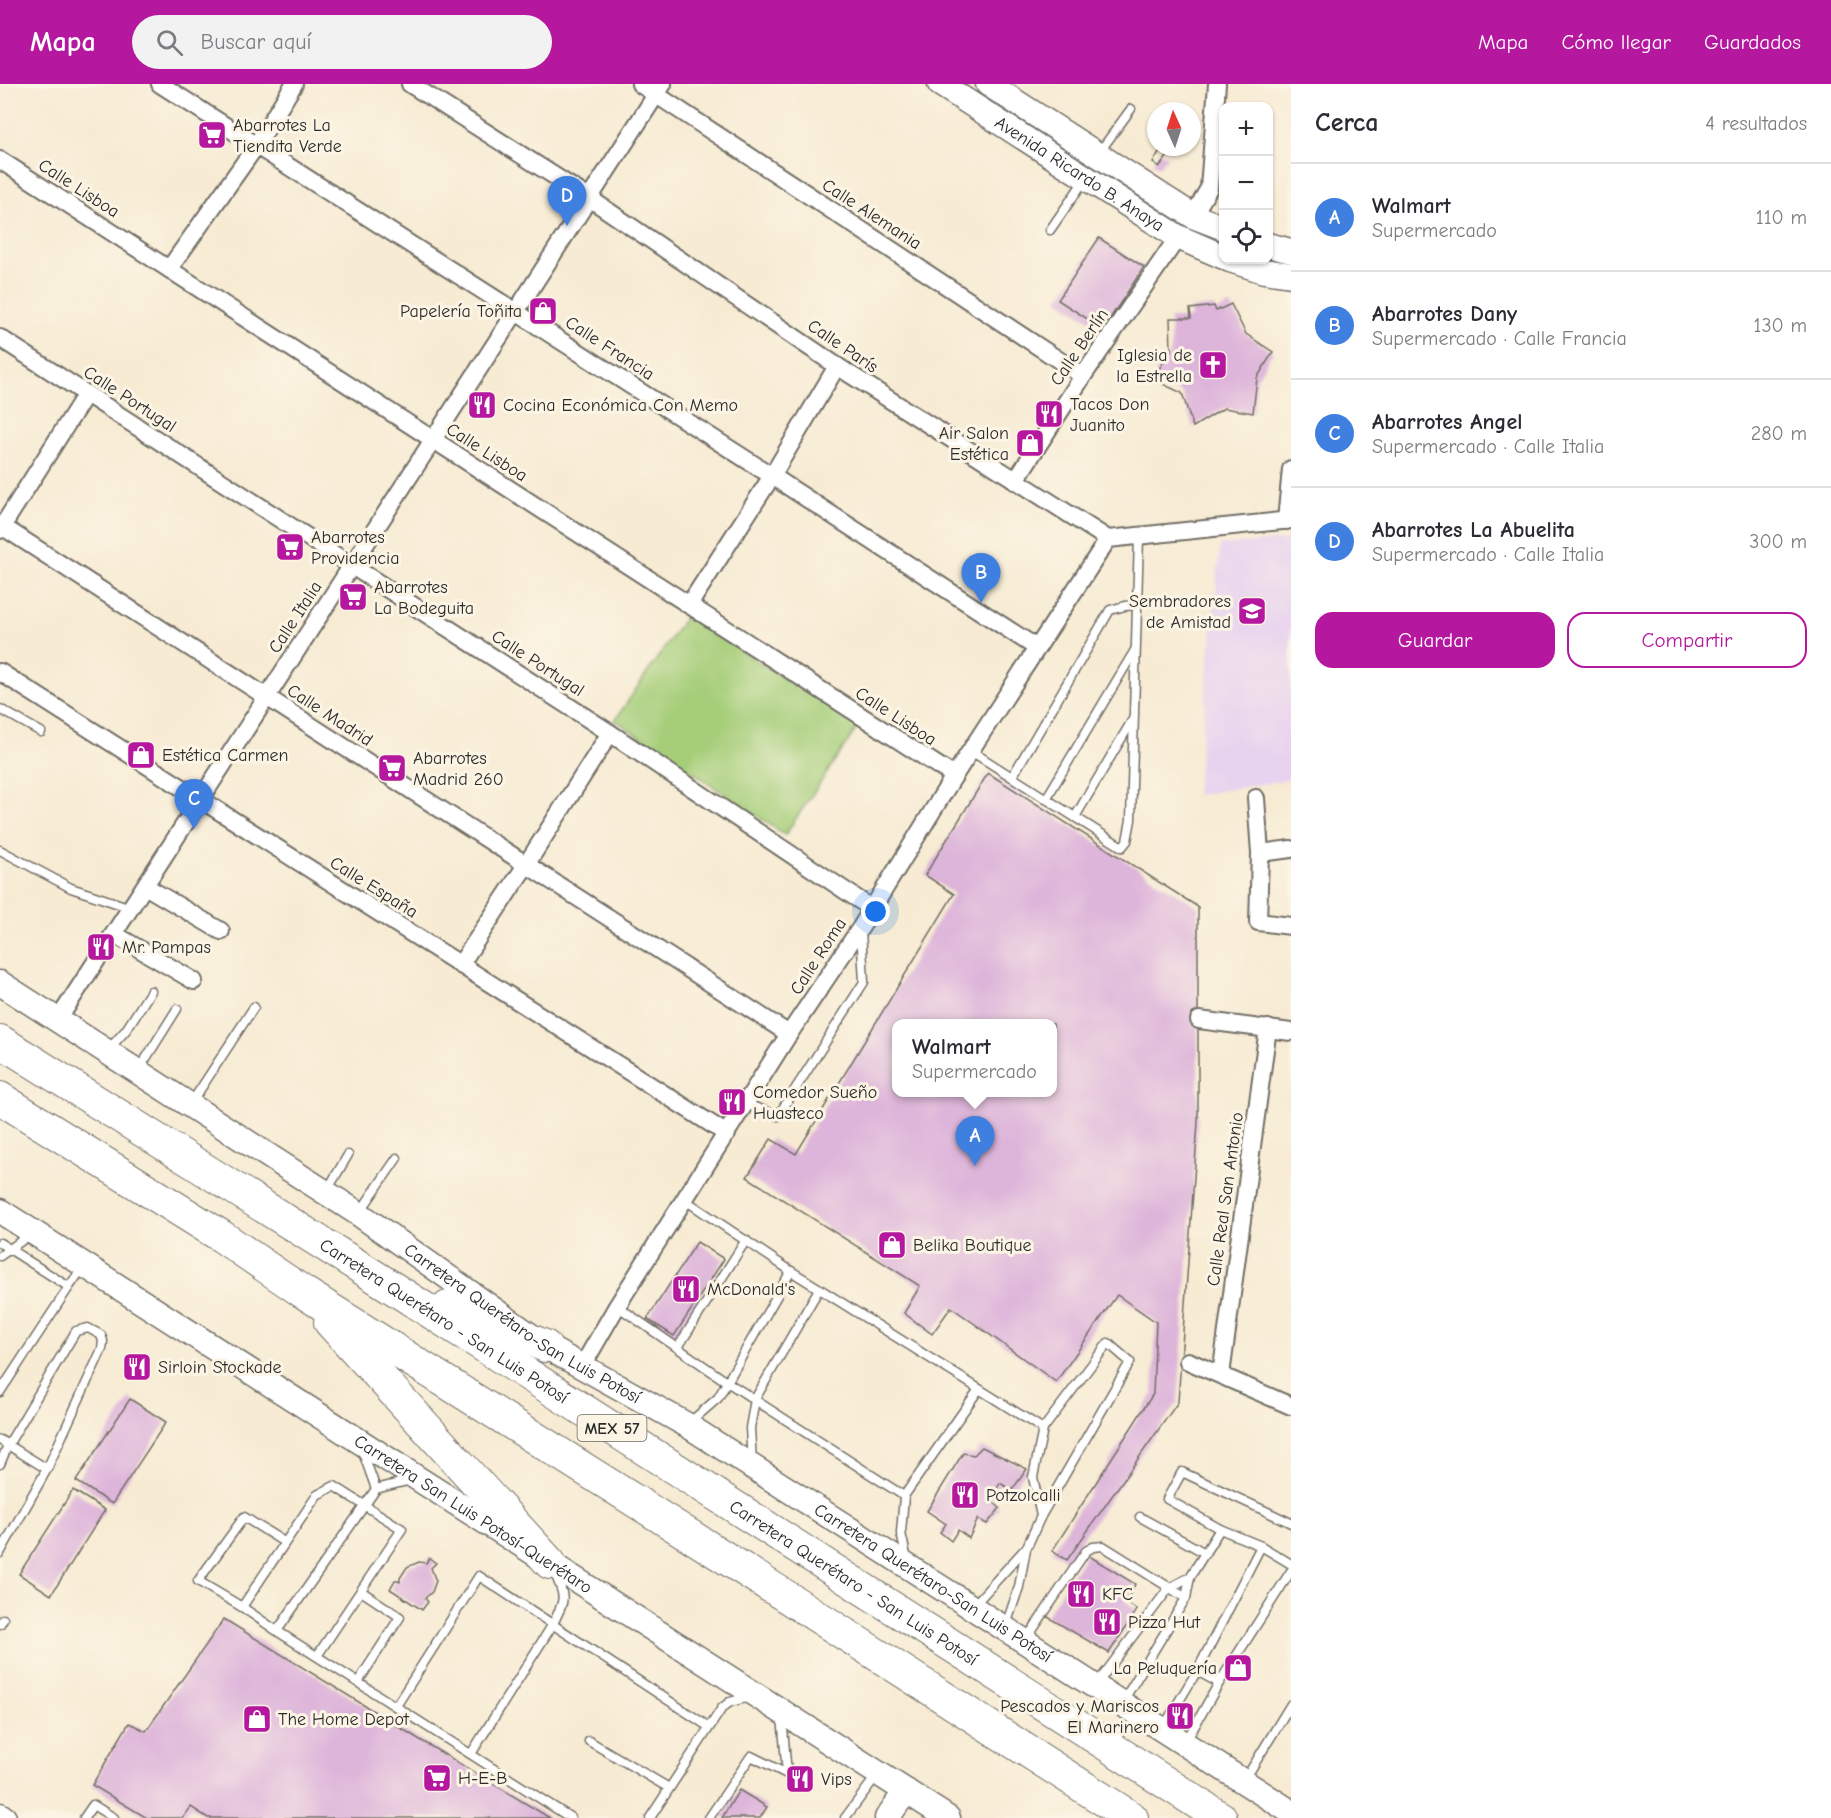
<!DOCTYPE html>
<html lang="es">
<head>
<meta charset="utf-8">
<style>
  body { margin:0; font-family:"Comic Neue",sans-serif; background:#f2f2f3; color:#2b2b33 }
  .controls { position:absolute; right:18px; top:18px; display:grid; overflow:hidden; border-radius:12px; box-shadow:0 2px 4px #0004 }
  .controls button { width:54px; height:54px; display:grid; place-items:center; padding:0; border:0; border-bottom:2px solid #e1e1e2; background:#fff; color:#2b2b33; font:30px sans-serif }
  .compass { position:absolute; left:1147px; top:18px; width:54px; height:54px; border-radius:50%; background:#fff; box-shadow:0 2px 4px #0004; rotate:357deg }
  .you { position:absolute; left:876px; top:828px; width:21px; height:21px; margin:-15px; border:4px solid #fff; border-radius:50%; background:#1a73e8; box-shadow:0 0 0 9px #1a73e833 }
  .badge { display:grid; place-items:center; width:39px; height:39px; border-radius:50%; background:#b5179e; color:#fff; font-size:20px; font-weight:700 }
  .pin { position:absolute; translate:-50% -50px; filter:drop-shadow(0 2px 3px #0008) }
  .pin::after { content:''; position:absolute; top:32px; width:21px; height:18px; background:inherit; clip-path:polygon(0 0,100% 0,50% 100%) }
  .popup { position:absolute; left:892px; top:935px; width:165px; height:78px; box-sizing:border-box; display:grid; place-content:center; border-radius:12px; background:#fff; filter:drop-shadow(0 2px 4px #0005); font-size:20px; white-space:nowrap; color:#7c7c81 }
  .popup b { font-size:22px; color:#2b2b33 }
  .popup::after { content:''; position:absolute; left:50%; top:100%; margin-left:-12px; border:12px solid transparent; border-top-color:#fff }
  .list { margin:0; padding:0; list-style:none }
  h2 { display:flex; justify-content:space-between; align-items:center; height:78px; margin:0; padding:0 24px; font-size:26px }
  h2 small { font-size:20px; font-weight:400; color:#7c7c81 }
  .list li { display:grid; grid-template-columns:39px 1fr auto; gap:18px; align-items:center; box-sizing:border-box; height:108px; padding:0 24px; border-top:2px solid #e1e1e2 }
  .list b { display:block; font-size:22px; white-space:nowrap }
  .list p { margin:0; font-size:20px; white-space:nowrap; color:#7c7c81 }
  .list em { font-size:20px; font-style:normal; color:#7c7c81 }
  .actions { display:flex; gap:12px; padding:18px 24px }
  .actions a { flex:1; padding:14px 0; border:2px solid #b5179e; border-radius:18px; text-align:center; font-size:21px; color:#b5179e }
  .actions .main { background:#b5179e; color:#fff }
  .icon { flex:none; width:33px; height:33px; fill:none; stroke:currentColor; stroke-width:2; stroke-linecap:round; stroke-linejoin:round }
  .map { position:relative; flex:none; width:1291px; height:1734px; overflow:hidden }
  header { display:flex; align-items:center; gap:36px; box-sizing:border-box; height:84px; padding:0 30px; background:#b5179e; color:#fff }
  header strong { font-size:28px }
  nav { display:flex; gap:33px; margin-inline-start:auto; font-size:21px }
  .search { width:420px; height:54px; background:#f2f2f3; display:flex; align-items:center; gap:15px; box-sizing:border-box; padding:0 21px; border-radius:33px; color:#7c7c81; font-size:22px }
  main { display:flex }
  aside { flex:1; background:#fff }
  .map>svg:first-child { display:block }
  .built { fill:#e7d2ef }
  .green { fill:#a6ce79; stroke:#687c52; stroke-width:1.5 }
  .building { fill:#ddb4da; fill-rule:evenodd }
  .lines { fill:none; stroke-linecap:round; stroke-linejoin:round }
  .lane-casing { stroke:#726e66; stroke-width:11 }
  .street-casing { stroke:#726e66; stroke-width:20 }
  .secondary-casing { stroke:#726e66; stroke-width:27 }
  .highway-casing { stroke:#726e66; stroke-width:34 }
  .lane { stroke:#fff; stroke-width:8 }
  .street { stroke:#fff; stroke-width:16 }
  .secondary { stroke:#fff; stroke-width:24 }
  .highway { stroke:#fff; stroke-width:32 }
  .labels { text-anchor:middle; stroke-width:6; stroke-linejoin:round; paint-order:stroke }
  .shield { fill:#fcf5e5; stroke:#6a6863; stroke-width:1.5 }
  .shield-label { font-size:16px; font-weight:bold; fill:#2b2b2b }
  .poi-label { font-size:18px; fill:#2b2b2b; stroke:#fcf5e5; text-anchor:start }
  .street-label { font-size:18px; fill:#2b2b2b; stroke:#fcf5e5 }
</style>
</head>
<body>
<header>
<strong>Mapa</strong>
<div class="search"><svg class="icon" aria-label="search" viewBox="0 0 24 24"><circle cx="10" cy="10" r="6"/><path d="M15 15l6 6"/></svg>Buscar aquí</div>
<nav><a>Mapa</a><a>Cómo llegar</a><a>Guardados</a></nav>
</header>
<main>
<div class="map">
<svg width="1291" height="1734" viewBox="0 0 1291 1734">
  <rect width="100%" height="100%" fill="#fcf5e5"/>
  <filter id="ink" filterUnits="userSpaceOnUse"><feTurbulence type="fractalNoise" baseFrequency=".0167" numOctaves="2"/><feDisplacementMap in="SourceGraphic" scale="12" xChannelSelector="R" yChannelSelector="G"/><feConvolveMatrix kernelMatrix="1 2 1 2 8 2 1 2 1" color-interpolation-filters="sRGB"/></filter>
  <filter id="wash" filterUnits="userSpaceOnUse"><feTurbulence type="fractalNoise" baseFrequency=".008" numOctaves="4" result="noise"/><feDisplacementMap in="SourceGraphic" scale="24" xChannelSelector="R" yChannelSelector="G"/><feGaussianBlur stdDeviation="1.35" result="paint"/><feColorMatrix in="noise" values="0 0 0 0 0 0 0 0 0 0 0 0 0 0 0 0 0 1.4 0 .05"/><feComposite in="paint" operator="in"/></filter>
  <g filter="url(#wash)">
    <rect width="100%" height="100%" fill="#f7ebd3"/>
    <polygon class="built" points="1291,456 1291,695 1196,711 1220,461"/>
    <polygon class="green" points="686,532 859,641 785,751 615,636"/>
    <g id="blocks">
      <g class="building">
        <polygon points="1159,68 1168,72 1159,83 1153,79"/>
        <polygon points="1099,154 1144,183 1103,245 1058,216"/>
        <polygon points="1231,220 1246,250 1273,268 1257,294 1253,329 1224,324 1193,343 1182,309 1152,295 1171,267 1170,234 1191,234 1190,225 1214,222 1216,227"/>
        <path d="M988,689l210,134v215l-20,280 -111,158 -15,-9 101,-157 3,-72 -39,-27 -61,87 -105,-75 -19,27 -28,-21 16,-27 -173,-109 24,-38 25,15 158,-260 -29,-19zM897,940h156v68h-156z"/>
        <polygon points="697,1158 724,1175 674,1252 647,1235"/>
        <polygon points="130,1315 166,1338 112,1420 76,1397"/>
        <polygon points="982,1363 1027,1385 1012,1406 1000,1399 991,1416 1000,1424 987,1440 978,1435 969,1454 958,1446 951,1457 940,1448 946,1440 927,1427 963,1369 974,1371"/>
        <polygon points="73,1406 105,1426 51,1511 19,1490"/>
        <polygon points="1086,1470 1135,1500 1126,1518 1137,1526 1109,1569 1046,1532"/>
        <polygon points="429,1474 436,1479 431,1484 436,1497 432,1508 425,1514 428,1518 422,1526 390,1505 395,1496 400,1498 400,1494 407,1483 419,1478 426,1479"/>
        <polygon points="224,1535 417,1654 550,1734 208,1734 191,1723 183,1734 147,1734 92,1701 129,1639 146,1647"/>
        <polygon points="739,1706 767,1723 760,1734 722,1734"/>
      </g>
    </g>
  </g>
  <g filter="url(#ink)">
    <use href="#blocks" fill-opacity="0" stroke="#726e66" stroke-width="1.5"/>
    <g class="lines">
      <g class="lane-casing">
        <g id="lane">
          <polyline points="1098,70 1131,25"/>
          <polyline points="1050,146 1086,94"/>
          <polyline points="0,625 41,648"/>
          <polyline points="971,667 1122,763 1127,757 1131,736 1139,452"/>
          <polyline points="1012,693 1110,526 1125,522 1137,521"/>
          <polyline points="1046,715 1135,566"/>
          <polyline points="1075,733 1133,635"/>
          <polyline points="0,766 71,804 131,824"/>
          <polyline points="109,965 126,946 151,907"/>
          <polyline points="138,987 177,925"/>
          <polyline points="746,1020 778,1032 864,898 861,846"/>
          <polyline points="190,1021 254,923"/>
          <polyline points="326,1108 348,1071"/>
          <polyline points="685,1116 791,1187"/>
          <polyline points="360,1128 397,1074"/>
          <polyline points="0,1159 69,1203 84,1182"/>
          <polyline points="0,1172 31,1150"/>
          <polyline points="617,1222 727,1298 904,1412 979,1305"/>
          <polyline points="678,1263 746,1156"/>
          <polyline points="0,1308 69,1203"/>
          <polyline points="688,1340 718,1314 791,1187 1043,1345 1108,1259 1130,1278 1041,1432 1026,1465 1019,1503 1005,1544"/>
          <polyline points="0,1356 47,1385 102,1265 103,1257 101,1251 88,1244 76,1247 8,1361 0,1380"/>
          <polyline points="362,1366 376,1405"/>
          <polyline points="752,1379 750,1344 755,1315 819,1205"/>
          <polyline points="411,1396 376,1405 277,1547 571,1734"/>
          <polyline points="904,1412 901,1449 907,1476"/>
          <polyline points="1041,1432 1033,1393 1043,1345"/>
          <polyline points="1140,1433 1205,1469"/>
          <polyline points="1220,1445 1167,1415 1182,1388 1291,1439"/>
          <polyline points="284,1458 244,1433 198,1497 242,1523 317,1411 334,1402 402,1445 317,1572"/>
          <polyline points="0,1469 47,1385"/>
          <polyline points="973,1522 1025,1465"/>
          <polyline points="242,1523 277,1547"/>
          <polyline points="0,1540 3,1535"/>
          <polyline points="1025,1557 1086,1467 1093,1463 1103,1462 1186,1514"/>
          <polyline points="1197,1587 1219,1599"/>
          <polyline points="358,1598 400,1533 361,1507"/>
          <polyline points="1097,1600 1169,1504 1190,1493"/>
          <polyline points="1123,1617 1186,1514 1190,1493 1220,1445 1261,1462 1291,1480"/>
          <polyline points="396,1622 479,1492 709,1643"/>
          <polyline points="1163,1644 1197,1587 1261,1462"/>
          <polyline points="589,1657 669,1704"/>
          <polyline points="1185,1659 1219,1599 1291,1487"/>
          <path d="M471,1670l82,-130c11,-24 14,-24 2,-50"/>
          <polyline points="1244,1697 1291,1620"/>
          <polyline points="84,1734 93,1721 114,1734"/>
          <polyline points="650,1734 722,1624 730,1618 750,1613"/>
          <polyline points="709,1734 751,1672 787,1690 782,1632"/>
          <polyline points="845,1734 877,1691"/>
        </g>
      </g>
      <g class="street-casing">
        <g id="street">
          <polyline points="160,0 772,392 1037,564"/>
          <polyline points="410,0 589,114 837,282 1108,455 1291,436"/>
          <polyline points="640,0 1083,292"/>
          <polyline points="0,76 954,692"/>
          <polyline points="1193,132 1209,104 1217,0"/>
          <polyline points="169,185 256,62 294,0"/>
          <polyline points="0,254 610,649 871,824"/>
          <polyline points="1015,397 1083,292 1178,153"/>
          <polyline points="1286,437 1291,385"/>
          <polyline points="0,441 789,950"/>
          <polyline points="0,446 86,310"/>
          <polyline points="689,521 772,392 837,282"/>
          <polyline points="0,588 727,1050"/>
          <polyline points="1256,714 1260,769 1258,838 1291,842"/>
          <polyline points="1260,769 1291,765"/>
          <polyline points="145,802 221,847"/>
          <polyline points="114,850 194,897"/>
          <polyline points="460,881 526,781 610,649"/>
          <polyline points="58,936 663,0"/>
          <polyline points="1199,936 1291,948"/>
          <polyline points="1188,1277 1291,1322"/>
          <polyline points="583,1281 617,1222 789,950 861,843 954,692 1108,455"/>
          <polyline points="1221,1291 1268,944"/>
        </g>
      </g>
      <g class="secondary-casing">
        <g id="secondary">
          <path id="s1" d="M940,0l238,153 46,20"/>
          <polyline points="988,0 1193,132 1224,144"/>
          <polyline points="1268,161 1291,167"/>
          <polyline points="1230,176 1264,187 1291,191"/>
          <path id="s2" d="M0,899l359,231 186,132 142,79 604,387"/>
          <path id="s3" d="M0,1127l948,607"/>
          <polyline points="0,1731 4,1734"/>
          <polyline points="887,1734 906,1707"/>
        </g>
      </g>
      <g class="highway-casing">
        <g id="highway">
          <path id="s4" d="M0,957l382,240 839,537"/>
          <polyline points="0,1014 221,1152 303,1208 740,1483 1132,1734"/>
          <polyline points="448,1223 545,1262"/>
          <polyline points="330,1238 550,1479"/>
        </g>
      </g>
      <use href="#lane" class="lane"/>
      <use href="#street" class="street"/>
      <use href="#secondary" class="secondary"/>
      <use href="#highway" class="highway"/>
    </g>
  </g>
  <defs>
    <g id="supermarket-square" transform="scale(1.5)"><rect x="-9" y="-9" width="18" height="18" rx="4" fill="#b5179e" stroke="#fcf5e5"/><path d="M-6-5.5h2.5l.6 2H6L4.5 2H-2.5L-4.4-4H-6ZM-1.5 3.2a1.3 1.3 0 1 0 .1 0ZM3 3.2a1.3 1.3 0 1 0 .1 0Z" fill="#fff"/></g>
    <g id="shop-square" transform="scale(1.5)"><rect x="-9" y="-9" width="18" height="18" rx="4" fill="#b5179e" stroke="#fcf5e5"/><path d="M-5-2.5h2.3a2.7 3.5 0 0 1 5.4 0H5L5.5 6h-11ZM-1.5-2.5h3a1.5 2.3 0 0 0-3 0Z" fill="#fff"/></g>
    <g id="church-square" transform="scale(1.5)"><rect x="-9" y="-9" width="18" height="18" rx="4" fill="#b5179e" stroke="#fcf5e5"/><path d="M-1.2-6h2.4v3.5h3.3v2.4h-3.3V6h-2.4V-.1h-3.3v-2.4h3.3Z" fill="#fff"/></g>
    <g id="restaurant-square" transform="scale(1.5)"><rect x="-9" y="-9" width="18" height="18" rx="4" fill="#b5179e" stroke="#fcf5e5"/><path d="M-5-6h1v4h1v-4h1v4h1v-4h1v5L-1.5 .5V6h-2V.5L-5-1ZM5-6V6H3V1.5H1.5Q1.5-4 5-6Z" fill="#fff"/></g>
    <g id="school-square" transform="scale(1.5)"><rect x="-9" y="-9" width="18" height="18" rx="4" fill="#b5179e" stroke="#fcf5e5"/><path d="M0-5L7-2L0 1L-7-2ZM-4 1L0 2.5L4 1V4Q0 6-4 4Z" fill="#fff"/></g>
  </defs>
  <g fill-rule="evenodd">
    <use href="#supermarket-square" x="212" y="51"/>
    <use href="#shop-square" x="543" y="227"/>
    <use href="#church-square" x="1213" y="281"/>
    <use href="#restaurant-square" x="482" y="321"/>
    <use href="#restaurant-square" x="1049" y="330"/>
    <use href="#shop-square" x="1030" y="359"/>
    <use href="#supermarket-square" x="290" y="463"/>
    <use href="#supermarket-square" x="353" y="513"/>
    <use href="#school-square" x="1252" y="527"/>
    <use href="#shop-square" x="141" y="671"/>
    <use href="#supermarket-square" x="392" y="684"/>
    <use href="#restaurant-square" x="101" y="863"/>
    <use href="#restaurant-square" x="732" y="1018"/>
    <use href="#shop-square" x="892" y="1161"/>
    <use href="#restaurant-square" x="686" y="1205"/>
    <use href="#restaurant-square" x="137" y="1283"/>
    <use href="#restaurant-square" x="965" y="1411"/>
    <use href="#restaurant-square" x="1081" y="1510"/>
    <use href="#restaurant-square" x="1107" y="1538"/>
    <use href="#shop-square" x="1238" y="1584"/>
    <use href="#restaurant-square" x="1180" y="1632"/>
    <use href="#shop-square" x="257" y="1635"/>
    <use href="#supermarket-square" x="437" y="1694"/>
    <use href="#restaurant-square" x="800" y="1695"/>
  </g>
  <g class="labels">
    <rect class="shield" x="577.5" y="1331" width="69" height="26" rx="4.5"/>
    <g class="shield-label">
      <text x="612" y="1350">MEX 57</text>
    </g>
    <g class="poi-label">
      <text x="233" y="47">Abarrotes La<tspan x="233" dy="21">Tiendita Verde</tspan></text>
      <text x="522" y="233" text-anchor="end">Papelería Toñita</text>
      <text x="1192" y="277" text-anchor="end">Iglesia de<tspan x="1192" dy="21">la Estrella</tspan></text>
      <text x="1070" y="326">Tacos Don<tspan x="1070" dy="21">Juanito</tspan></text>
      <text x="503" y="327">Cocina Económica Con Memo</text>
      <text x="1009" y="355" text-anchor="end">Air Salon<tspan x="1009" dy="21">Estética</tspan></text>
      <text x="311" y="459">Abarrotes<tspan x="311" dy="21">Providencia</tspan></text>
      <text x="374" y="509">Abarrotes<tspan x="374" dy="21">La Bodeguita</tspan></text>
      <text x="1231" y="523" text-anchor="end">Sembradores<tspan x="1231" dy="21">de Amistad</tspan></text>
      <text x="162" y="677">Estética Carmen</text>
      <text x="413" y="680">Abarrotes<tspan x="413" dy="21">Madrid 260</tspan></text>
      <text x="122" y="869">Mr. Pampas</text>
      <text x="753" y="1014">Comedor Sueño<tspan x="753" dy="21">Huasteco</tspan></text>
      <text x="913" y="1167">Belika Boutique</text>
      <text x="707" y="1211">McDonald's</text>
      <text x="158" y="1289">Sirloin Stockade</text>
      <text x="986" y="1417">Potzolcalli</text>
      <text x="1102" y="1516">KFC</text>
      <text x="1128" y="1544">Pizza Hut</text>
      <text x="1217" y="1590" text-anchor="end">La Peluquería</text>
      <text x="1159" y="1628" text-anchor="end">Pescados y Mariscos<tspan x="1159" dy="21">El Marinero</tspan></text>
      <text x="278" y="1641">The Home Depot</text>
      <text x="458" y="1700">H-E-B</text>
      <text x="821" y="1701">Vips</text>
    </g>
    <g class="street-label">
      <text dy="6" stroke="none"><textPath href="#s1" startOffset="166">Avenida Ricardo B. Anaya</textPath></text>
      <text transform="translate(79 104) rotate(33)" y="6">Calle Lisboa</text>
      <text transform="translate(872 130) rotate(33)" y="6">Calle Alemania</text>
      <text transform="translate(843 262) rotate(34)" y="6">Calle París</text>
      <text transform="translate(1079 263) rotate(-56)" y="6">Calle Berlín</text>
      <text transform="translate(610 264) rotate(33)" y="6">Calle Francia</text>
      <text transform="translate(130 315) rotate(33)" y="6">Calle Portugal</text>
      <text transform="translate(487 368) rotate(33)" y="6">Calle Lisboa</text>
      <text transform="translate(295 533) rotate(-57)" y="6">Calle Italia</text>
      <text transform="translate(538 579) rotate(33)" y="6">Calle Portugal</text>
      <text transform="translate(330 631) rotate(33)" y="6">Calle Madrid</text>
      <text transform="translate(896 632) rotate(33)" y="6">Calle Lisboa</text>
      <text transform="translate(374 803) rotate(32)" y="6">Calle España</text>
      <text transform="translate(818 872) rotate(-57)" y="6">Calle Roma</text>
      <text transform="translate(1225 1115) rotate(-82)" y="6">Calle Real San Antonio</text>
      <text dy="6" stroke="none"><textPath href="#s4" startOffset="525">Carretera Querétaro - San Luis Potosí</textPath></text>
      <text dy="6" stroke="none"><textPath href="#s2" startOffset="624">Carretera Querétaro-San Luis Potosí</textPath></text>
      <text dy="6" stroke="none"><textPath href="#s3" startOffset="562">Carretera San Luis Potosí-Querétaro</textPath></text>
      <text dy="6" stroke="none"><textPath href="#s2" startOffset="1110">Carretera Querétaro-San Luis Potosí</textPath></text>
      <text dy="6" stroke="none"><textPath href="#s4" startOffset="1011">Carretera Querétaro - San Luis Potosí</textPath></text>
    </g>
  </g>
</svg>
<div class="controls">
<button>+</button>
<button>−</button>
<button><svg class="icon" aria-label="locate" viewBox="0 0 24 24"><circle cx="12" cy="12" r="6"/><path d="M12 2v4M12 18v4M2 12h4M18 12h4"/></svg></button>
</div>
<svg class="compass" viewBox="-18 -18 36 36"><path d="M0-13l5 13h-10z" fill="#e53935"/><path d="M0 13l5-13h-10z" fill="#7c7c81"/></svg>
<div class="you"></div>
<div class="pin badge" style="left:975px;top:1082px;background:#3f7fe0">A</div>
<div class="popup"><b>Walmart</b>Supermercado</div>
<div class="pin badge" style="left:981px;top:519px;background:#3f7fe0">B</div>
<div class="pin badge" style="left:194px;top:745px;background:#3f7fe0">C</div>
<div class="pin badge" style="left:567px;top:142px;background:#3f7fe0">D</div>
</div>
<aside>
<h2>Cerca<small>4 resultados</small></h2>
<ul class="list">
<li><span class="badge" style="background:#3f7fe0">A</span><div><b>Walmart</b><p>Supermercado</p></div><em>110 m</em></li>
<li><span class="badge" style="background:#3f7fe0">B</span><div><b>Abarrotes Dany</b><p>Supermercado · Calle Francia</p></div><em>130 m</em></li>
<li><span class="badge" style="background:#3f7fe0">C</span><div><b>Abarrotes Angel</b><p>Supermercado · Calle Italia</p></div><em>280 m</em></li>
<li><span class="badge" style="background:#3f7fe0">D</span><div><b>Abarrotes La Abuelita</b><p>Supermercado · Calle Italia</p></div><em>300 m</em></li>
</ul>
<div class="actions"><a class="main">Guardar</a><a>Compartir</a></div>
</aside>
</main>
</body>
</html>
